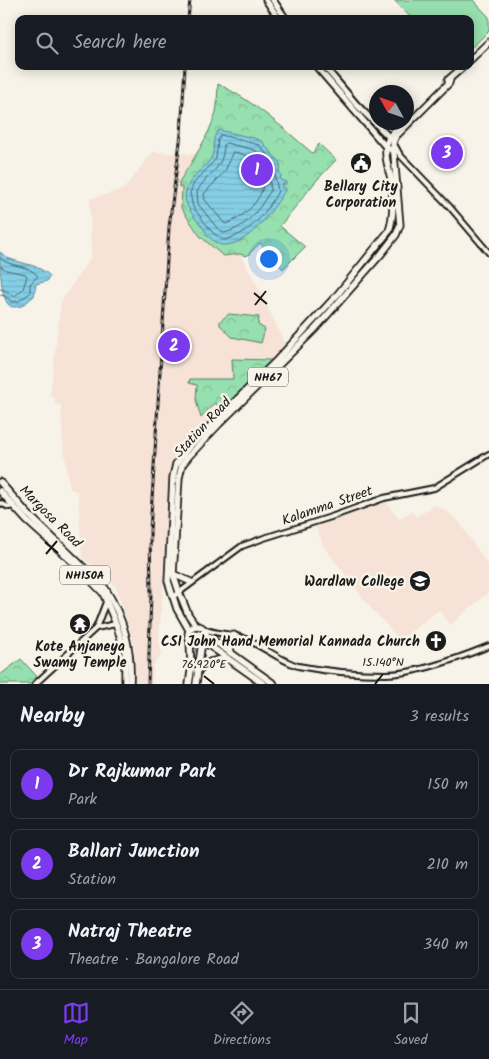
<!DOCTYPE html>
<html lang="en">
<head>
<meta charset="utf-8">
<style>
  body { margin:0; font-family:Kalam,sans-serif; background:#242831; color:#f1f3f6 }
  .compass { position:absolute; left:369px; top:85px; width:45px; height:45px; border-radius:50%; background:#171b24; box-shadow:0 2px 12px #0003; rotate:310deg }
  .you { position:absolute; left:268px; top:258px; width:18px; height:18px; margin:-12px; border:4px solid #fff; border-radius:50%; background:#1a73e8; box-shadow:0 0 0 8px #1a73e833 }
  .badge { display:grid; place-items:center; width:32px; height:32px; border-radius:50%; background:#7c3aed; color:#fff; font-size:16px; font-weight:700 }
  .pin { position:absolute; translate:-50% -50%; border:2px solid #fff; box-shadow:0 1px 5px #0006 }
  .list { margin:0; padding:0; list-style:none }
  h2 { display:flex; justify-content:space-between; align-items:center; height:65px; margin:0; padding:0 20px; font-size:21px }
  h2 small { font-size:16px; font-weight:400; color:#9ea1a6 }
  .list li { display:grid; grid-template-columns:32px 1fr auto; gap:15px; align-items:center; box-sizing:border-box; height:70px; margin:0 10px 10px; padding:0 10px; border:1px solid #363941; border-radius:10px }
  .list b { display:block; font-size:19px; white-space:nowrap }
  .list p { margin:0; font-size:16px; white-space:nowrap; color:#9ea1a6 }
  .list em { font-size:16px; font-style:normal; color:#9ea1a6 }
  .icon { flex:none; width:28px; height:28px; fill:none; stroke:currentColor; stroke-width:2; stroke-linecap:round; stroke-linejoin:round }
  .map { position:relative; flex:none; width:489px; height:684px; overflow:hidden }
  .search { position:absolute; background:#171b24; box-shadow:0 2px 12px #0003; left:15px; right:15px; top:15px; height:55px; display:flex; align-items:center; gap:12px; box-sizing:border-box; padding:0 18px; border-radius:10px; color:#9ea1a6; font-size:19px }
  .sheet { height:305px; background:#171b24 }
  nav { display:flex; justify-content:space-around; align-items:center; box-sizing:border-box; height:70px; border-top:1px solid #363941; background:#171b24; font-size:14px; color:#9ea1a6 }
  nav a { display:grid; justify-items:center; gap:2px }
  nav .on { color:#7c3aed }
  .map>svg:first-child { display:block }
  .built { fill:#f6e2d6 }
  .forest { fill:url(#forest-crowns); stroke:#597e65 }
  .pitch { fill:#96dfae; stroke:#597e65 }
  .water { fill:url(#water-rules); stroke:#5b8795 }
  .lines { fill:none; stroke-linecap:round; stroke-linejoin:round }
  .shore { stroke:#46646d; stroke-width:1 }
  .tertiary-casing { stroke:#1c1c1c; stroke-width:8 }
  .primary-casing { stroke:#1c1c1c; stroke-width:9 }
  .trunk-casing { stroke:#1c1c1c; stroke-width:9 }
  .tertiary { stroke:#f7f3e8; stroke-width:4 }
  .primary { stroke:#f7f3e8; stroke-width:5 }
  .trunk { stroke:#f7f3e8; stroke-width:5.5 }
  .rail-casing { stroke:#1c1c1c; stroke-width:3 }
  .rail { stroke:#f7f3e8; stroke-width:1; stroke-dasharray:4; stroke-linecap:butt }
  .ticks { fill:none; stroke:#1c1c1c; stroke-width:2 }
  .labels { text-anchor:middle; stroke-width:5; stroke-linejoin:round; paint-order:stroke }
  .shield { fill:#f7f3e8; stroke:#5e5c59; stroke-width:1 }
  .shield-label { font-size:12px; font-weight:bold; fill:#1c1c1c }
  .poi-label { font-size:14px; font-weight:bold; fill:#1c1c1c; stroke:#f7f3e8 }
  .street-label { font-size:14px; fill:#1c1c1c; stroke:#f7f3e8 }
  .ticks-label { font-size:12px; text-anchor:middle; fill:#1c1c1c; stroke:#f7f3e8; stroke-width:5; stroke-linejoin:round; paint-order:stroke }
</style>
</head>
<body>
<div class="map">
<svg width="489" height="684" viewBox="0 0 489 684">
  <defs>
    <pattern id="forest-crowns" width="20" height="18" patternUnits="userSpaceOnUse" patternTransform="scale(1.25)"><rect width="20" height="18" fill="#96dfae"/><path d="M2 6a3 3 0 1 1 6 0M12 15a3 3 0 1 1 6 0" fill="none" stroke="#81bf95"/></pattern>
    <pattern id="water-rules" width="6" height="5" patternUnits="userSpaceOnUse" patternTransform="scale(1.25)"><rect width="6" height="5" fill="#85cfe6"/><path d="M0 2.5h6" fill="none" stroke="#72b1c5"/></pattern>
  </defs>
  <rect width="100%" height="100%" fill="#f7f3e8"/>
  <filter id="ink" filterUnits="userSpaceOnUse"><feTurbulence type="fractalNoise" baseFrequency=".02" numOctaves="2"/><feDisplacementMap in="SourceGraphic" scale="10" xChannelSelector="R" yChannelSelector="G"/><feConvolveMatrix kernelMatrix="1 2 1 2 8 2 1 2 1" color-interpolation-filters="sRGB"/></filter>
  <g filter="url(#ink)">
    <g class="built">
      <polygon points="153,152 196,154 179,181 179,185 182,185 181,207 200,235 239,253 258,287 286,345 272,360 205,426 172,467 159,640 162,654 153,666 152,684 134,684 136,667 134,643 116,587 82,557 78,492 70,489 63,443 61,405 55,404 55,398 50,397 61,301 91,257 90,199 124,189"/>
      <polygon points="385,501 399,519 412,511 416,517 435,505 448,512 459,522 489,567 489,592 450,625 439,610 400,640 371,608 324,547 316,527"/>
    </g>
    <g class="forest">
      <path d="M218,84c36,17 64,43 93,68l2,1 6,-9 17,16 -20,21 -36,45 25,21 -22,22 -23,-26 -13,13 -8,-2 -16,2 -23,-20 -19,-28 1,-21h-3v-5c14,-22 29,-44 37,-70 2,-9 1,-19 2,-28z"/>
      <polygon points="229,314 259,317 258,325 265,329 261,343 232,337 220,325 220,321"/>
      <polygon points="232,359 272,360 226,409 214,403 201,418 196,400 197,385 189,383 190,379 233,379"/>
      <polygon points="21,659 40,680 35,684 0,684 0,675"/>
    </g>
    <polygon class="pitch" points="394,0 473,0 489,17 489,31 470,49 470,19 412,19"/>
    <g class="water">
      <path d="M219,130l30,7v1l2,-1 12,5 7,10 9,9 2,6 -2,4 2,4 -1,5 6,2v2h-4v4l4,1c-12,19 -37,58 -64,56 -6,-1 -11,-7 -16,-10v-4c-19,-23 -32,-34 -7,-60 4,-4 11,-9 13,-15 4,-10 -2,-17 7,-26z"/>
      <path d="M0,252c3,2 6,6 10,7 14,5 29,6 40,17l-3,5 -11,3 -2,12c-4,3 -8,7 -12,10 -1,0 -6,1 -8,1 -14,1 -14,-42 -14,-55z"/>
    </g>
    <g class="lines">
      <g class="shore">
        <path d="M221,135l38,10 16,19 -1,8 4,19c-11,22 -30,45 -55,49l-11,-8 -19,-25 -3,-14 4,-10 22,-24 2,-19z"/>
        <path d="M226,143l29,7 13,16v7l3,17c-12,19 -24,38 -47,43l-7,-5 -19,-24 -1,-12c10,-20 26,-20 27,-47z"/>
        <path d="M233,152c18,3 25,9 28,27 1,4 2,8 1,11 -5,15 -22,30 -37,34l-20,-24 -1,-6 21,-23z"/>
        <path d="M0,258c11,10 28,6 38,18l-8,8v9l-11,8 -7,1 -7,-6 -5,-1"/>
        <path d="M0,266l6,4 19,4 2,2 -4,13 -8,7c-5,0 -8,-7 -15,-7"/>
      </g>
      <g class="tertiary-casing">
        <g id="tertiary">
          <polyline points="394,144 400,155 449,206 489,253"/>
          <polyline points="0,503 9,507 14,506"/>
          <polyline points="173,597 242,546 264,538 331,517 384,498 434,488 489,454"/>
          <polyline points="96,628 116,624"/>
          <path d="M204,629c14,6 28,4 42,10 18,8 33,21 52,27 26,5 61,8 88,8 29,0 76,-17 103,-28"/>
          <polyline points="35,684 96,628 106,602"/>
        </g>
      </g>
      <g class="primary-casing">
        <g id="primary">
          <polyline points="266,0 279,19"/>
          <polyline points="273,0 286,19"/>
          <polyline points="316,66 386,147 393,151"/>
          <polyline points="324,66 356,104 391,139"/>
        </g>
      </g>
      <g class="trunk-casing">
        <g id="trunk">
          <polyline points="470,60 489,42"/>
          <polyline points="448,80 464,66"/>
          <path d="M0,482l27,31 78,75c19,31 27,60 25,96"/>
          <polyline points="0,491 27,521 76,565 103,593 116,624 125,651 125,684"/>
          <polyline points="173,574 191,582"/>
          <polyline points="196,626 188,614 179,592 173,574 179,478 182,465 189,456 219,424 315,329 382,253 396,235 400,225 393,142 396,136 449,83 450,79"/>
          <circle cx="197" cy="635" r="9"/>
          <path d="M189,630l-12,-21 -9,-28 5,-104 3,-13 12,-16 87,-86 62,-67 52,-64c5,-15 4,-32 3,-47 -2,-13 -10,-31 -4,-44 3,-7 10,-12 15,-18"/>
          <polyline points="206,635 274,684"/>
          <polyline points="203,641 264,684"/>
          <polyline points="231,653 230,647 234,635"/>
          <polyline points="197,671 210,662 227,658"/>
          <polyline points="189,684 191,671 190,640"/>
          <polyline points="196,684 202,642"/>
        </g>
      </g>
      <use href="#tertiary" class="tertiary"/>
      <use href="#primary" class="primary"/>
      <use href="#trunk" class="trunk"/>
      <g class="rail-casing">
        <g id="rail">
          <polyline points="188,19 190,0"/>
          <polyline points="148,684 151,594 150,531 169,227 181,134 185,66"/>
        </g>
      </g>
      <use href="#rail" class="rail"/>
    </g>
  </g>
  <path class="ticks" d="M254,293l13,11M255,305l11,-14M45,542l13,11M46,554l11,-13M204,676l10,8M375,684l8,-10"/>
  <defs>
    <g id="civic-disc" transform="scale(1.125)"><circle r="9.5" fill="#1c1c1c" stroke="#f7f3e8"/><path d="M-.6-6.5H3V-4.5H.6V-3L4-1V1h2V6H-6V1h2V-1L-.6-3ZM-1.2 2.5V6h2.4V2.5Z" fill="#fff"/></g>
    <g id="university-disc" transform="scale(1.125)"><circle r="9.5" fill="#1c1c1c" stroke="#f7f3e8"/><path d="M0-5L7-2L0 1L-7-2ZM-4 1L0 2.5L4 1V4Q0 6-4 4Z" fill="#fff"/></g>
    <g id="temple-disc" transform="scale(1.125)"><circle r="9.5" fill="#1c1c1c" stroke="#f7f3e8"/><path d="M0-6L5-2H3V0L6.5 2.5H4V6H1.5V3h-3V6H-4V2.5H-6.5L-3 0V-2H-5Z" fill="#fff"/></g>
    <g id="church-disc" transform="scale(1.125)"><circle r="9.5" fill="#1c1c1c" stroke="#f7f3e8"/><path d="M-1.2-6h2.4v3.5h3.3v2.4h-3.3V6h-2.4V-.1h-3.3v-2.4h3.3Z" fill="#fff"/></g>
  </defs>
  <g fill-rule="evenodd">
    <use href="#civic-disc" x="361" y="163"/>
    <use href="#university-disc" x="420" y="581"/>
    <use href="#temple-disc" x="80" y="624"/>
    <use href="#church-disc" x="436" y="641"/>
  </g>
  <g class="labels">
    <g class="shield">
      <rect x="248" y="367.5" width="40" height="19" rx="4"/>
      <rect x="60" y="565.5" width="50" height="19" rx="4"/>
    </g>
    <g class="shield-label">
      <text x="268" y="381">NH67</text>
      <text x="85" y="579">NH150A</text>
    </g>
    <g class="poi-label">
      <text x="361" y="191">Bellary City<tspan x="361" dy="16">Corporation</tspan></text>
      <text x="404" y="586" text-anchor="end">Wardlaw College</text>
      <text x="420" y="646" text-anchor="end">CSI John Hand Memorial Kannada Church</text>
      <text x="80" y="651">Kote Anjaneya<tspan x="80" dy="16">Swamy Temple</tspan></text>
    </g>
    <g class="street-label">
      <text transform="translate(202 427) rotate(-47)" y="5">Station Road</text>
      <text transform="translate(327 505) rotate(-19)" y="5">Kalamma Street</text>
      <text transform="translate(51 516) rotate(45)" y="5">Margosa Road</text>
    </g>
  </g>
  <g class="ticks-label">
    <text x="383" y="666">15.140°N</text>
    <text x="204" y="668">76.920°E</text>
  </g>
</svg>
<svg class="compass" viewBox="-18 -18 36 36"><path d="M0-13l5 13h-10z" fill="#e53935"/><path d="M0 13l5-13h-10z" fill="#9ea1a6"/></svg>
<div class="you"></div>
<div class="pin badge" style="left:257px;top:170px">1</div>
<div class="pin badge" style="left:174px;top:346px">2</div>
<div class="pin badge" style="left:447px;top:153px">3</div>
<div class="search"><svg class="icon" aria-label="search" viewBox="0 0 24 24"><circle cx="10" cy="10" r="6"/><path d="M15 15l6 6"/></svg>Search here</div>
</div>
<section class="sheet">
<h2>Nearby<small>3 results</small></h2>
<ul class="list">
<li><span class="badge">1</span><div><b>Dr Rajkumar Park</b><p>Park</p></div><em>150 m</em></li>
<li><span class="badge">2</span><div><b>Ballari Junction</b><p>Station</p></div><em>210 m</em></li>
<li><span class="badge">3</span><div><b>Natraj Theatre</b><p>Theatre · Bangalore Road</p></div><em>340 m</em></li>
</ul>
</section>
<nav>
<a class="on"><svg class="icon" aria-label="map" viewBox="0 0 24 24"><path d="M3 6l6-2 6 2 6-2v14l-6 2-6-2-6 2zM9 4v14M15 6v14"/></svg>Map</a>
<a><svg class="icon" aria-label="directions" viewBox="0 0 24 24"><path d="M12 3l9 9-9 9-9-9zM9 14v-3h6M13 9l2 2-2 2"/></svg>Directions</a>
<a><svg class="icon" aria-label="saved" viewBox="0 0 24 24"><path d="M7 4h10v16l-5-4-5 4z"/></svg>Saved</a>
</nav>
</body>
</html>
